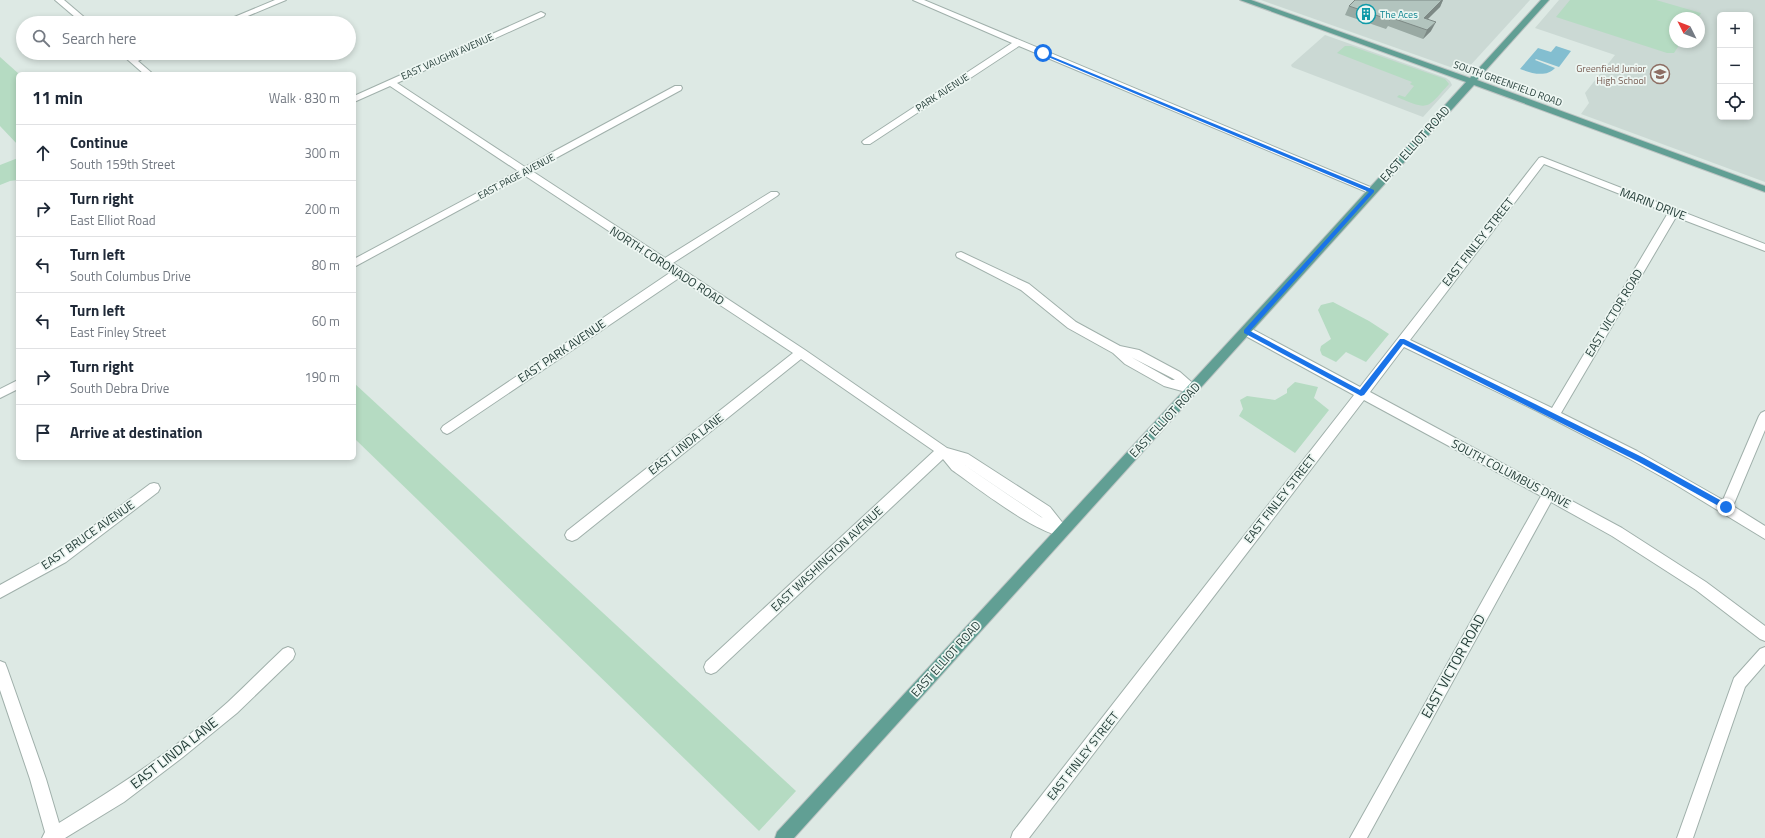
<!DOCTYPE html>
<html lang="en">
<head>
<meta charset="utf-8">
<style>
  body { margin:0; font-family:"Titillium Web",sans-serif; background:#f2f2f3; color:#1f2937 }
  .controls { position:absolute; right:12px; top:12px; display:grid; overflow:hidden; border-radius:6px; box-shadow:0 2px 6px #0003 }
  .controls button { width:36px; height:36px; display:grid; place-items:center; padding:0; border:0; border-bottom:1px solid #e0e1e3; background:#fff; color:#1f2937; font:20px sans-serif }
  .compass { position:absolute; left:1669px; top:12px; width:36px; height:36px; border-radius:50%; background:#fff; box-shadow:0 2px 6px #0003; rotate:312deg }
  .stop { position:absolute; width:12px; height:12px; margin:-9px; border:3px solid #1a73e8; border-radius:50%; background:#fff }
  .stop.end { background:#1a73e8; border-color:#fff; box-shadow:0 1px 4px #0008 }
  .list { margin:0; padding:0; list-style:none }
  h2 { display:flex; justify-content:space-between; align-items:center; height:52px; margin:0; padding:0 16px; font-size:17px }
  h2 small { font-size:13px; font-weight:400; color:#747a83 }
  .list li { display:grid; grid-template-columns:26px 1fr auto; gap:12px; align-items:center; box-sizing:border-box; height:56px; padding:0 16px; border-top:1px solid #e0e1e3 }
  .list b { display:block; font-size:15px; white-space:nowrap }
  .list p { margin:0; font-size:13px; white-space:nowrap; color:#747a83 }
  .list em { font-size:13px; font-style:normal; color:#747a83 }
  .icon { flex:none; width:22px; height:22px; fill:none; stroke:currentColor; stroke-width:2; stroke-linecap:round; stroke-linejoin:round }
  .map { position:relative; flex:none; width:1765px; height:838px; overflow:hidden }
  .search { position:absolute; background:#fff; box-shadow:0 2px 6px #0003; left:16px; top:16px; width:340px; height:44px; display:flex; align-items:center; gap:10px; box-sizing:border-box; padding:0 14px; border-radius:22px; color:#747a83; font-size:15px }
  .panel { position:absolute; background:#fff; box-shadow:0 2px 6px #0003; left:16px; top:72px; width:340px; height:388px; border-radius:6px }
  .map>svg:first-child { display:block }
  .built { fill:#cbd9d4; fill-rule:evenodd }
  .green { fill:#b5dbc2 }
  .water { fill:#83bed0 }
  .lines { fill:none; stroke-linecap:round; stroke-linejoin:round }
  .minor-casing { stroke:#a0b0ab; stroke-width:2 }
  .major-casing { stroke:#bcc3c2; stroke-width:2 }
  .minor { fill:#fff; fill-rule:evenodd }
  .major { fill:#619f94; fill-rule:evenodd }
  .wall { fill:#99a9a3 }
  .shaded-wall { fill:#7d8985 }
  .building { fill:#b2c4be; stroke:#7d8985 }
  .route { fill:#1a73e8 }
  .labels { text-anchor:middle; stroke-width:3.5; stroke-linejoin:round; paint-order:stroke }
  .far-culture-label { font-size:10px; fill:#0d838f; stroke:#edf6f2; text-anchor:start }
  .far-street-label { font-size:10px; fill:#1f3833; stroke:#edf6f2 }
  .far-education-label { font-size:10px; fill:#785e54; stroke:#edf6f2; text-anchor:end }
  .street-label { font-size:12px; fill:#1f3833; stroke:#edf6f2 }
  .near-street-label { font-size:14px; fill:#1f3833; stroke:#edf6f2 }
</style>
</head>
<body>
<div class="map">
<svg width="1765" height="838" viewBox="0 0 1765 838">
  <rect width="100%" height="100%" fill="#dde9e4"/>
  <g class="built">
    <polygon points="1261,0 1530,0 1468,68 1463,70 1453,68"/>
    <path d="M1559,0h206v182l-184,-68 8,-11 -4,-10 30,-38 -80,-27zM1720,15h30v102h-30zM1675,18h24v24h-24z"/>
    <polygon points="1325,35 1446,78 1450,81 1452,85 1423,117 1292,67 1291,65"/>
  </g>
  <g class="green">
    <polygon points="1570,0 1656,0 1701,13 1698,18 1675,18 1675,42 1681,42 1674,53 1667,53 1556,17"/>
    <path d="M1345,46h6l94,33 4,5c-23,25 -19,27 -52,13l2,-2 6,2 9,-11 -4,-2 2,-2 -75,-29z"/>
    <polygon points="0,57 19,74 18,145 0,126"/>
    <polygon points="18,158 18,180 10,181 0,185 0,165"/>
    <polygon points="1333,302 1369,321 1389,334 1366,362 1346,352 1336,362 1322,355 1320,350 1321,346 1331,339 1318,310 1321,305"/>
    <polygon points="1295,382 1318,387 1314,398 1329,410 1295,453 1239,416 1243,409 1240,400 1247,396 1275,400 1287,393 1287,389"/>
    <polygon points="354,383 796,791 759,831 354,438"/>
  </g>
  <path class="water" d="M1556,46l15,5 -12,16 -23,-8 -1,1 20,8c-9,10 -24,5 -35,1l18,-21 13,4z"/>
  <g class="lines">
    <g class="minor-casing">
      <g id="minor">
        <polygon points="55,0 64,0 91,23 82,23"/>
        <polygon points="275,0 286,0 231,23 220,23"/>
        <polygon points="913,0 924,0 1375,189 1377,191 1375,193 1369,193 1019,46 870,144 864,144 862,142 864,140 1012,43"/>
        <path d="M541,12l4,2 -1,2 -147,67 128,84 150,-81h6l1,2 -1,2 -149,81 133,87 106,-66h6l2,2 -2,2 -104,67 132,87 142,98 21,6 82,53 19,24 -2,4c-21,7 -96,-52 -115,-65l-9,-11 -227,213 -5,2 -5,-2 -2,-5 2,-5 228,-211 -133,-92 -224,180 -5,2 -5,-2 -2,-4 2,-4 226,-178 -114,-75 -228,154 -4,2 -4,-2 -2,-3 2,-3 228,-154 -147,-97 -170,92v-8l164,-88 -128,-85 -36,16v-6zM960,462l83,56 -2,-1z"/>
        <polygon points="120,53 129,53 133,57 142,53 153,53 138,61 153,74 144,74"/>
        <path d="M1542,157l223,87v7l-89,-34 -115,196 76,38 86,49 36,-84 2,-3 4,-2v19l-32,76 32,20v13l-92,-56 -45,-25 -91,-47 -133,-64 -34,45 252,136 84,54 59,44v15l-5,-2 -64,-49 -84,-54 -61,-34 -184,336h-17l191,-342 -177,-96 -335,438h-18l2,-6 341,-437 -112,-61 -2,-3 2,-3h8l110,59 179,-229zM1544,164l124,49 -116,195 -142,-68z"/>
        <path d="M961,252l68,32 47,38 44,24 19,4 41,22 17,15 2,3 -2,3 -4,1 -29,-8 -39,-22 -12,-11 -45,-25 -47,-38 -64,-33 -1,-2 1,-2zM1131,357l41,21 3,2h-3z"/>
        <polygon points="18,380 18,389 0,398 0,389"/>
        <polygon points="154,483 158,484 160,488 158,492 66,562 0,598 0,585 56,554 150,484"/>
        <path d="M288,647l5,2 2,5 -2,5 -56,54 -54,44 -59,45 -59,36h-23l3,-6 -15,-53 -30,-89v-29l5,2 2,5 39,111 13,44c59,-36 117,-74 169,-121 18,-17 36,-35 55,-53z"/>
        <polygon points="1765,647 1765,664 1745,687 1693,838 1677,838 1734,678 1760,649"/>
      </g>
    </g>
    <g class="major-casing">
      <polygon id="major" points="1240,0 1251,0 1470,78 1541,0 1549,0 1477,80 1765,186 1765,192 1474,85 794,838 775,838 777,832 1293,272 1466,82"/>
    </g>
    <use href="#minor" class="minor"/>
    <use href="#major" class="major"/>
  </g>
  <polygon class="wall" points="1355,0 1443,0 1440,7 1427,19 1431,31 1423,39 1388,26 1386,29 1345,15 1349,6"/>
  <g class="shaded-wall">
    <polygon points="1442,0 1443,0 1440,7 1420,27 1424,18"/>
    <polygon points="1436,22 1431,31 1423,39 1427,30"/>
  </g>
  <polygon class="building" points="1355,0 1442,0 1424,18 1436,22 1427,30 1392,18 1390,20 1349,6"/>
  <polygon class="route" points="1041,52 1374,190 1374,192 1250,331 1360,390 1400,339 1404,339 1644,458 1729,505 1729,509 1724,509 1639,462 1403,344 1364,395 1361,396 1244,333 1244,330 1369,192 1041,54"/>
  <defs>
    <g id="building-ring" transform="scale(1)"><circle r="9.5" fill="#edf6f2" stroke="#0f9aa8" stroke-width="1.5"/><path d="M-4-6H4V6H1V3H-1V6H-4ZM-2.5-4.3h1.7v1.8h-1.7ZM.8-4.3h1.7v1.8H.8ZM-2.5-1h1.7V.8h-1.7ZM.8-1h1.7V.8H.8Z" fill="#0f9aa8"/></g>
    <g id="school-ring" transform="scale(1)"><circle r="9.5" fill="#edf6f2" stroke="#8d6e63" stroke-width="1.5"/><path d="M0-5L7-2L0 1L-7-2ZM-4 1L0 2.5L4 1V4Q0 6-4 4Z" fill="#8d6e63"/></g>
  </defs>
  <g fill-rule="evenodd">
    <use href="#building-ring" x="1366" y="14"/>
    <use href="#school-ring" x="1660" y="74"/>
  </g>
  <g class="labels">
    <g class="far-culture-label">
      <text x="1380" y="18">The Aces</text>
    </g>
    <g class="far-street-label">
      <text transform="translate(447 56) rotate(-24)" y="4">EAST VAUGHN AVENUE</text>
      <text transform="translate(1508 83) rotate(20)" y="4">SOUTH GREENFIELD ROAD</text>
      <text transform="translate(942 92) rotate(-33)" y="4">PARK AVENUE</text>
      <text transform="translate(516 176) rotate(-28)" y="4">EAST PAGE AVENUE</text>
    </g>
    <g class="far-education-label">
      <text x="1646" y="72">Greenfield Junior<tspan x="1646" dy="12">High School</tspan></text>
    </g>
    <g class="street-label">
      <text transform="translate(1415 144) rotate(-48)" y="4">EAST ELLIOT ROAD</text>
      <text transform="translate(1653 204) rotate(21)" y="4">MARIN DRIVE</text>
      <text transform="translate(1478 242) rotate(-52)" y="4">EAST FINLEY STREET</text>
      <text transform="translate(667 266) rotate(33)" y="4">NORTH CORONADO ROAD</text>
      <text transform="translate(1614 313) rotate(-59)" y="4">EAST VICTOR ROAD</text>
      <text transform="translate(562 351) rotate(-34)" y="4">EAST PARK AVENUE</text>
      <text transform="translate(1165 420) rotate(-47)" y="4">EAST ELLIOT ROAD</text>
      <text transform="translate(686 444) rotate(-38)" y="4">EAST LINDA LANE</text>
      <text transform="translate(1511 474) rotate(28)" y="4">SOUTH COLUMBUS DRIVE</text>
      <text transform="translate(1280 499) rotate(-52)" y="4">EAST FINLEY STREET</text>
      <text transform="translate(88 535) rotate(-35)" y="4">EAST BRUCE AVENUE</text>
      <text transform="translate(827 559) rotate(-43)" y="4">EAST WASHINGTON AVENUE</text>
      <text transform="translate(946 659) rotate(-48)" y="4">EAST ELLIOT ROAD</text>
      <text transform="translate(1083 756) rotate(-52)" y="4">EAST FINLEY STREET</text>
    </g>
    <g class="near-street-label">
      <text transform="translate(1453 666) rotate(-61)" y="5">EAST VICTOR ROAD</text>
      <text transform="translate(174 753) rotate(-38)" y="5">EAST LINDA LANE</text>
    </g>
  </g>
</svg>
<div class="controls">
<button>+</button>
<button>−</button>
<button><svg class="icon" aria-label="locate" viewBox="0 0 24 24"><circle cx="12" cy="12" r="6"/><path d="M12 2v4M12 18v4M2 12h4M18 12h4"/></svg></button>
</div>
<svg class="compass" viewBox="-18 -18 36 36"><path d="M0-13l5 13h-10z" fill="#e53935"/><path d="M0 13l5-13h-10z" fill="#747a83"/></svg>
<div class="stop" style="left:1043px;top:53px"></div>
<div class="stop end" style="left:1726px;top:507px"></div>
<div class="search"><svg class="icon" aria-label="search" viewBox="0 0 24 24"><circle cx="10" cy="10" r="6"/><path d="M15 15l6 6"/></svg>Search here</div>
<section class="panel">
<h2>11 min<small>Walk · 830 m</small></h2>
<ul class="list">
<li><svg class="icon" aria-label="ahead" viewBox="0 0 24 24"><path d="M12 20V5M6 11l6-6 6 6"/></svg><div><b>Continue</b><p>South 159th Street</p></div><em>300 m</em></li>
<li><svg class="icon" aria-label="right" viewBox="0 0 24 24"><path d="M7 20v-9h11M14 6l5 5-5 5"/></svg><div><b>Turn right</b><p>East Elliot Road</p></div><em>200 m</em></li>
<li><svg class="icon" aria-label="left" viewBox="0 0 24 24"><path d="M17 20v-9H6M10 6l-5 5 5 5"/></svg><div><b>Turn left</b><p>South Columbus Drive</p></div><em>80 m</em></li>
<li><svg class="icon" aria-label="left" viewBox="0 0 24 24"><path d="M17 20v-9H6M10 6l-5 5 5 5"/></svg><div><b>Turn left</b><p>East Finley Street</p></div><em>60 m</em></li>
<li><svg class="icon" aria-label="right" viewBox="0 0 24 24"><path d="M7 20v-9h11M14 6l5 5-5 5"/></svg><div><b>Turn right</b><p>South Debra Drive</p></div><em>190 m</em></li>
<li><svg class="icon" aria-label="arrive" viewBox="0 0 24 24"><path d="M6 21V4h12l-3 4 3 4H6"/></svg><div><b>Arrive at destination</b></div></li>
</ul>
</section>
</div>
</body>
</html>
